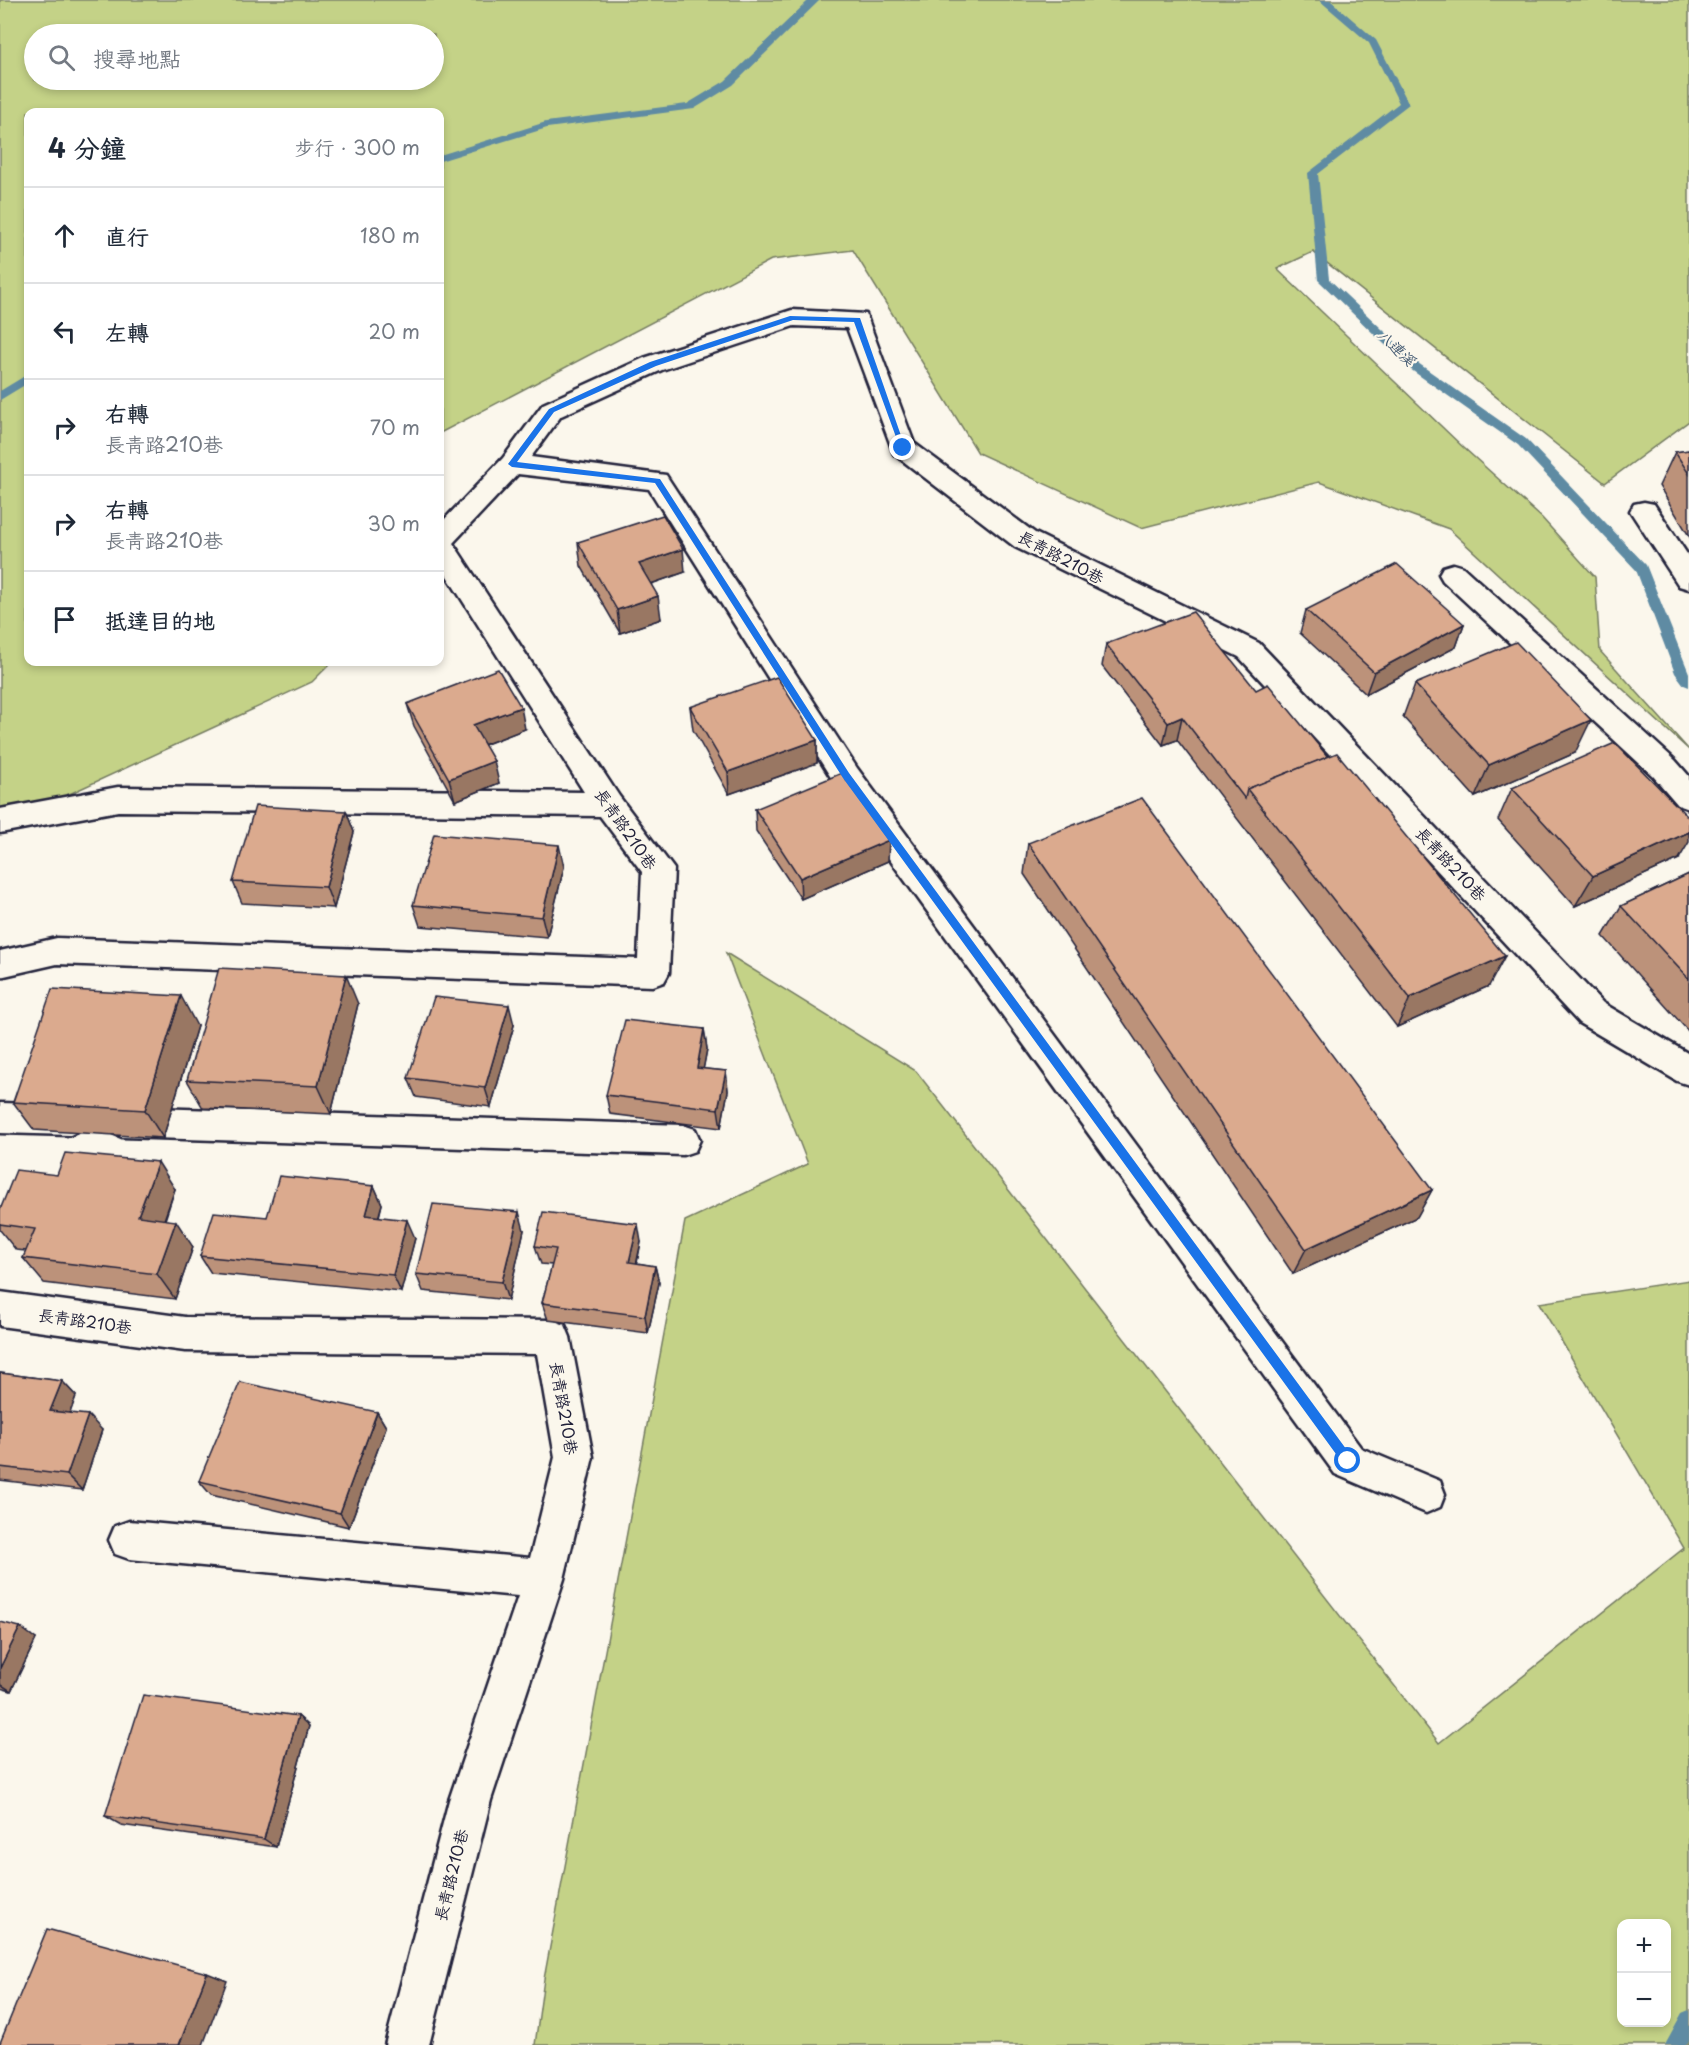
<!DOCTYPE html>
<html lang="zh-TW">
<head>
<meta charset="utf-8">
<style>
  body { margin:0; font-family:"Playpen Sans","LXGW WenKai TC",sans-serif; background:#f6f6f7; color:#1f2937 }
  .controls { position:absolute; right:18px; bottom:18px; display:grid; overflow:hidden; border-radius:12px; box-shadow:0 3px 9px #0003 }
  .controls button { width:54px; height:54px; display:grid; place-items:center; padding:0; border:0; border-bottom:2px solid #e0e1e3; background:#fff; color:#1f2937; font:30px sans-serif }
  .stop { position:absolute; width:18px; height:18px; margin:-14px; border:4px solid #1a73e8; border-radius:50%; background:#fff }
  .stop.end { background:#1a73e8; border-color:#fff; box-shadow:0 2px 6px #0008 }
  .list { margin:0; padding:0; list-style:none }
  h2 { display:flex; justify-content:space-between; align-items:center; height:78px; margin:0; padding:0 24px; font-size:26px }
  h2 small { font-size:20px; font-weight:400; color:#747a83 }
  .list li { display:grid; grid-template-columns:39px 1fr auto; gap:18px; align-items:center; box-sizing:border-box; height:96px; padding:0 24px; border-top:2px solid #e0e1e3 }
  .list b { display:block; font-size:22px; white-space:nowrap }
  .list p { margin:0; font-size:20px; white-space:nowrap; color:#747a83 }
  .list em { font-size:20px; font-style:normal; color:#747a83 }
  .icon { flex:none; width:33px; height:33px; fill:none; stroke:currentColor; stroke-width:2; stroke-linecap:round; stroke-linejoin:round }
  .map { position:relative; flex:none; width:1689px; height:2045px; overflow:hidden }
  .search { position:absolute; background:#fff; box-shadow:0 3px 9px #0003; left:24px; top:24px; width:420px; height:66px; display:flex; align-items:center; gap:15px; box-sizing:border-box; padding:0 21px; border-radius:33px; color:#747a83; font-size:22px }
  .panel { position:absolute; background:#fff; box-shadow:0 3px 9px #0003; left:24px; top:108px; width:420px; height:558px; border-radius:12px }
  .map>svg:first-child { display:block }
  .green { fill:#c4d287; stroke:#737a61; stroke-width:1.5; fill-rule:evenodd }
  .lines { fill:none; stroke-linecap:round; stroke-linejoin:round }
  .stream { fill:#5f8ba3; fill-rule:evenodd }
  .minor-casing { stroke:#22223b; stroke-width:5 }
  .minor { fill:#fbf7ec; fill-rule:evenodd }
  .wall { fill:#bc927a; stroke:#22223b; stroke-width:1.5 }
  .shaded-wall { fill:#997763; stroke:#22223b; stroke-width:1.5 }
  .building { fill:#dbaa8e; stroke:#22223b; stroke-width:1.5 }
  .route { fill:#1a73e8 }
  .labels { text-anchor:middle; stroke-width:4.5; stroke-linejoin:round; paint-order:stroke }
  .far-water-label { font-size:15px; font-style:italic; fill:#40576f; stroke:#fbf7ec }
  .street-label { font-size:16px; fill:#22223b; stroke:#fbf7ec }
</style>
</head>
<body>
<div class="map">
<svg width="1689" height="2045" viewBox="0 0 1689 2045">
  <rect width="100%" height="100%" fill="#fbf7ec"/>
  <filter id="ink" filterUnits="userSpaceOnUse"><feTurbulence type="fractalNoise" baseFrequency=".0167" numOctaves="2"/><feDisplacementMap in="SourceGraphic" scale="12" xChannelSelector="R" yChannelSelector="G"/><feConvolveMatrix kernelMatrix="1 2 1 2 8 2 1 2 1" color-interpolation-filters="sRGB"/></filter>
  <g filter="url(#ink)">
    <g class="green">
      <path d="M0,0h1689v421l-84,62 -292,-231 -36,17 187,179 78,70 53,59 5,74 89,99 -240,-221 -130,-47 -178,46 -163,-75 -125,-203 -82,10 -331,173v-321h-412v550h304l-20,20 -312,144zM34,34h400v46h-400z"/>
      <path d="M726,953l190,118 523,672 245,-195 -145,-245 150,-23v765h-1154l9,-66 141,-758 123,-57zM1622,1924h44v98h-44z"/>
    </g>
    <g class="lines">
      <g class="stream">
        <polygon points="809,0 820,0 733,85 694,109 547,128 440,161 440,155 546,122 687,104 725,81"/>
        <polygon points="1319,0 1330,0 1376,40 1409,104 1318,174 1329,279 1418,363 1526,439 1646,565 1689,673 1689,687 1684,685 1675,673 1636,570 1518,445 1410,369 1318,280 1308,173 1399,103 1369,43"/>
        <polygon points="28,374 28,383 0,400 0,391"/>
        <polygon points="1689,2011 1689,2041 1686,2045 1665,2045 1682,2014"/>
      </g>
      <g class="minor-casing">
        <g id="minor">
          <polygon points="792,310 866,314 914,443 1035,533 1259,643 1603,1003 1689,1054 1689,1085 1677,1081 1579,1023 1239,657 1015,547 894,454 847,328 794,326 662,370 561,416 531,457 666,475 857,768 1361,1448 1440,1481 1445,1494 1440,1507 1426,1513 1335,1474 835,784 649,489 518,474 453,543 619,796 674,869 669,973 664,982 653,986 57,964 0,977 0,951 57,938 638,959 642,872 600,816 118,811 0,833 0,809 118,787 584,792 440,565 440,524 503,458 543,404 644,358"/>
          <polygon points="1644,502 1654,504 1689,557 1689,589 1679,586 1630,511 1634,504"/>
          <polygon points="1453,564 1463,567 1675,760 1689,776 1689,809 1678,805 1653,776 1443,581 1439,574 1443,567"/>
          <polygon points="0,1103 70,1105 82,1110 87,1120 82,1130 70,1135 0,1133"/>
          <polygon points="122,1107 683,1125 695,1129 700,1140 695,1151 683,1155 122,1137 110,1132 105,1122 110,1112"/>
          <polygon points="0,1292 185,1317 552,1320 565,1325 570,1337 593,1457 564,1579 491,1800 429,2045 385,2045 449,1800 518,1596 129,1559 115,1554 109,1540 115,1526 129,1521 530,1558 555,1457 537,1354 185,1351 0,1326"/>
        </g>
      </g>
      <use href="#minor" class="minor"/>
    </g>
    <g class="wall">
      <polygon points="1689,450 1689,536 1659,486 1675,452"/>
      <polygon points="578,542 685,572 651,584 661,619 620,633 581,566"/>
      <polygon points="1306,610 1464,624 1456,647 1366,694 1300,633"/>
      <polygon points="1106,644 1489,986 1397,1027 1177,740 1163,745 1102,666"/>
      <polygon points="1415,684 1575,753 1475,797 1403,717"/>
      <polygon points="407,704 525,729 484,745 499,783 455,801 414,726"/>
      <polygon points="690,707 817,740 817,763 729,794 693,730"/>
      <polygon points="1512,788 1679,859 1575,906 1498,820"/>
      <polygon points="755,809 889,840 888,861 801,899 756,831"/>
      <polygon points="346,811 354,832 334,908 242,903 233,882"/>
      <polygon points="1028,843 1432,1190 1417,1217 1293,1274 1024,874"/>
      <polygon points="564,867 547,937 420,926 413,905"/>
      <polygon points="1689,874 1689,1030 1688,1031 1603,936 1621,906"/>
      <polygon points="358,1004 331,1114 203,1108 187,1080"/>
      <polygon points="514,1025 491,1107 416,1097 408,1078"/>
      <polygon points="197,1026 163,1138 34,1130 13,1102"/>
      <polygon points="704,1029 707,1049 703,1069 726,1071 728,1091 721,1128 610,1114 606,1095"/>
      <polygon points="374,1186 382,1204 379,1217 415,1238 401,1292 211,1273 200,1256 267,1217"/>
      <polygon points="175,1189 165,1220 193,1247 175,1299 44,1283 23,1258 26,1251 16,1250 0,1230 0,1210"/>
      <polygon points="524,1230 508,1300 423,1291 416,1274"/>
      <polygon points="641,1242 637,1263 655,1266 659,1283 648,1333 548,1320 542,1303 552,1265 541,1264 535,1246"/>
      <polygon points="0,1373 62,1381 76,1396 70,1413 102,1430 82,1490 0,1480"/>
      <polygon points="377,1412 386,1427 349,1527 211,1495 199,1481"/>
      <polygon points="0,1622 36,1639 11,1691 0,1688"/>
      <polygon points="298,1716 309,1726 276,1847 121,1825 105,1816"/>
    </g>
    <g class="shaded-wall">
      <polygon points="683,549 685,572 642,587 639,564"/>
      <polygon points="658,596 661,619 620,633 617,610"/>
      <polygon points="1464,624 1456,647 1366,694 1374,672"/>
      <polygon points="521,707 525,729 478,747 473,725"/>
      <polygon points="1182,717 1177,740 1163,745 1168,723"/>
      <polygon points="1591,720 1575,753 1475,797 1489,765"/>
      <polygon points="817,740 817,763 729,794 728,772"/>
      <polygon points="494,761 499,783 455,801 449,779"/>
      <polygon points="346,811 354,832 334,908 326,887"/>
      <polygon points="1689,832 1689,842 1679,859 1575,906 1593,876"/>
      <polygon points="889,840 888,861 801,899 800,878"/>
      <polygon points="559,845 564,867 547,937 542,917"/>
      <polygon points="1505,956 1489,986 1397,1027 1410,998"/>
      <polygon points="346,975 358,1004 331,1114 318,1086"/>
      <polygon points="181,996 197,1026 163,1138 145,1110"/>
      <polygon points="509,1005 514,1025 491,1107 485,1088"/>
      <polygon points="704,1029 707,1049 700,1087 697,1068"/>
      <polygon points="726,1071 728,1091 721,1128 718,1109"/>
      <polygon points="158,1162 175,1189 156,1242 138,1216"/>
      <polygon points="374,1186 382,1204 374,1233 366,1215"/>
      <polygon points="1432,1190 1417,1217 1293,1274 1306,1249"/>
      <polygon points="519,1212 524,1230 508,1300 502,1282"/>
      <polygon points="407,1220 415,1238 401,1292 393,1275"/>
      <polygon points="176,1221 193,1247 175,1299 157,1274"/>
      <polygon points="638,1224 641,1242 633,1279 629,1262"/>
      <polygon points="655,1266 659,1283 648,1333 645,1316"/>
      <polygon points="62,1381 76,1396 65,1426 50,1411"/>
      <polygon points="377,1412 386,1427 349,1527 340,1513"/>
      <polygon points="88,1415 102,1430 82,1490 67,1475"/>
      <polygon points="20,1627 36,1639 11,1691 0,1684 0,1668"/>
      <polygon points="298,1716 309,1726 276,1847 264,1839"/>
      <polygon points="207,1973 227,1981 203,2045 179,2045"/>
    </g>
    <g class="building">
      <polygon points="1689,450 1689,474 1675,452"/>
      <polygon points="663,515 683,549 639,564 658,596 617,610 578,542"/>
      <polygon points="1397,564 1464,624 1374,672 1306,610"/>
      <polygon points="1193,612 1256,690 1268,684 1328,757 1247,789 1245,799 1182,717 1168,723 1106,644"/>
      <polygon points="1516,642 1591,720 1489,765 1415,684"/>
      <polygon points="498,669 521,707 473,725 494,761 449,779 407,704"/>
      <polygon points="777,677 817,740 728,772 690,707"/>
      <polygon points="1615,743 1689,818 1689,832 1593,876 1512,788"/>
      <polygon points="1337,753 1505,956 1410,998 1247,789"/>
      <polygon points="842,773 889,840 800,878 755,809"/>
      <polygon points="1142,798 1432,1190 1306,1249 1028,843"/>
      <polygon points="255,806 346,811 326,887 233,882"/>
      <polygon points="434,834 559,845 542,917 413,905"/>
      <polygon points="1689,874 1689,979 1621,906"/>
      <polygon points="219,968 346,975 318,1086 187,1080"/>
      <polygon points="52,989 181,996 145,1110 13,1102"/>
      <polygon points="434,997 509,1005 485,1088 408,1078"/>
      <polygon points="625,1020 704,1029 697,1068 726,1071 718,1109 606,1095"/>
      <polygon points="65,1153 158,1162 138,1216 176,1221 157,1274 23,1258 35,1229 0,1224 0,1210 16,1170 57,1175"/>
      <polygon points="279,1176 374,1186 366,1215 407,1220 393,1275 200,1256 214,1212 267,1217"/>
      <polygon points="433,1204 519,1212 502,1282 416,1274"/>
      <polygon points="543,1212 638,1224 629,1262 655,1266 645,1316 542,1303 556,1249 535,1246"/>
      <polygon points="0,1373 62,1381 50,1411 88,1415 67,1475 0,1467"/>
      <polygon points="240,1382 377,1412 340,1513 199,1481"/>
      <polygon points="0,1622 20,1627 0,1668"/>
      <polygon points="143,1695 298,1716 264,1839 105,1816"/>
      <polygon points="47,1929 207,1973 179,2045 0,2045 0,2043"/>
    </g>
  </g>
  <polygon class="route" points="790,316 860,318 906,450 900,448 854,322 793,320 656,366 554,412 517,462 660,479 849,773 1352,1457 1352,1465 1344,1465 843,778 655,483 512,467 508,464 549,409 650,362"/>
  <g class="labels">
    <g class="far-water-label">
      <text transform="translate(1396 348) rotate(43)" y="5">八連溪</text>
    </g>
    <g class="street-label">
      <text transform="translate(1061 557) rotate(28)" y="6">長青路210巷</text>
      <text transform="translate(626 829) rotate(55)" y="6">長青路210巷</text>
      <text transform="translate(1451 864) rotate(47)" y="6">長青路210巷</text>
      <text transform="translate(85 1321) rotate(8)" y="6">長青路210巷</text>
      <text transform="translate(564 1408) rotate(80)" y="6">長青路210巷</text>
      <text transform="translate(451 1875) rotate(-76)" y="6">長青路210巷</text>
    </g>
  </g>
</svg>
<div class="controls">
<button>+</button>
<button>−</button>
</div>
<div class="stop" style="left:1348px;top:1461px"></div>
<div class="stop end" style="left:903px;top:448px"></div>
<div class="search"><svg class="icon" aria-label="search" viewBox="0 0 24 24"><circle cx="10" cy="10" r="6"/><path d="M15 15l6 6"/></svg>搜尋地點</div>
<section class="panel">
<h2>4 分鐘<small>步行 · 300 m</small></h2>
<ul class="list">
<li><svg class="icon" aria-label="ahead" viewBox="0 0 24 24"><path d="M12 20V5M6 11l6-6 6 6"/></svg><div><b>直行</b></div><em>180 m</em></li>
<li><svg class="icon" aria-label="left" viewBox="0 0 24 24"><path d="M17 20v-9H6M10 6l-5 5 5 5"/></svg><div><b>左轉</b></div><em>20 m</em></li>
<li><svg class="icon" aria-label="right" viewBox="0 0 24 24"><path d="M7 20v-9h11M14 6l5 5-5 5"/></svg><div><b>右轉</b><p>長青路210巷</p></div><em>70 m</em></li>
<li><svg class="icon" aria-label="right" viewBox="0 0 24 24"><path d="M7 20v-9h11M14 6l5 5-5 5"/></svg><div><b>右轉</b><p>長青路210巷</p></div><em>30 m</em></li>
<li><svg class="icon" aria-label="arrive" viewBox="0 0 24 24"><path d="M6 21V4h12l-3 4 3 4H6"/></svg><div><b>抵達目的地</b></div></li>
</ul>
</section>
</div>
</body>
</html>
